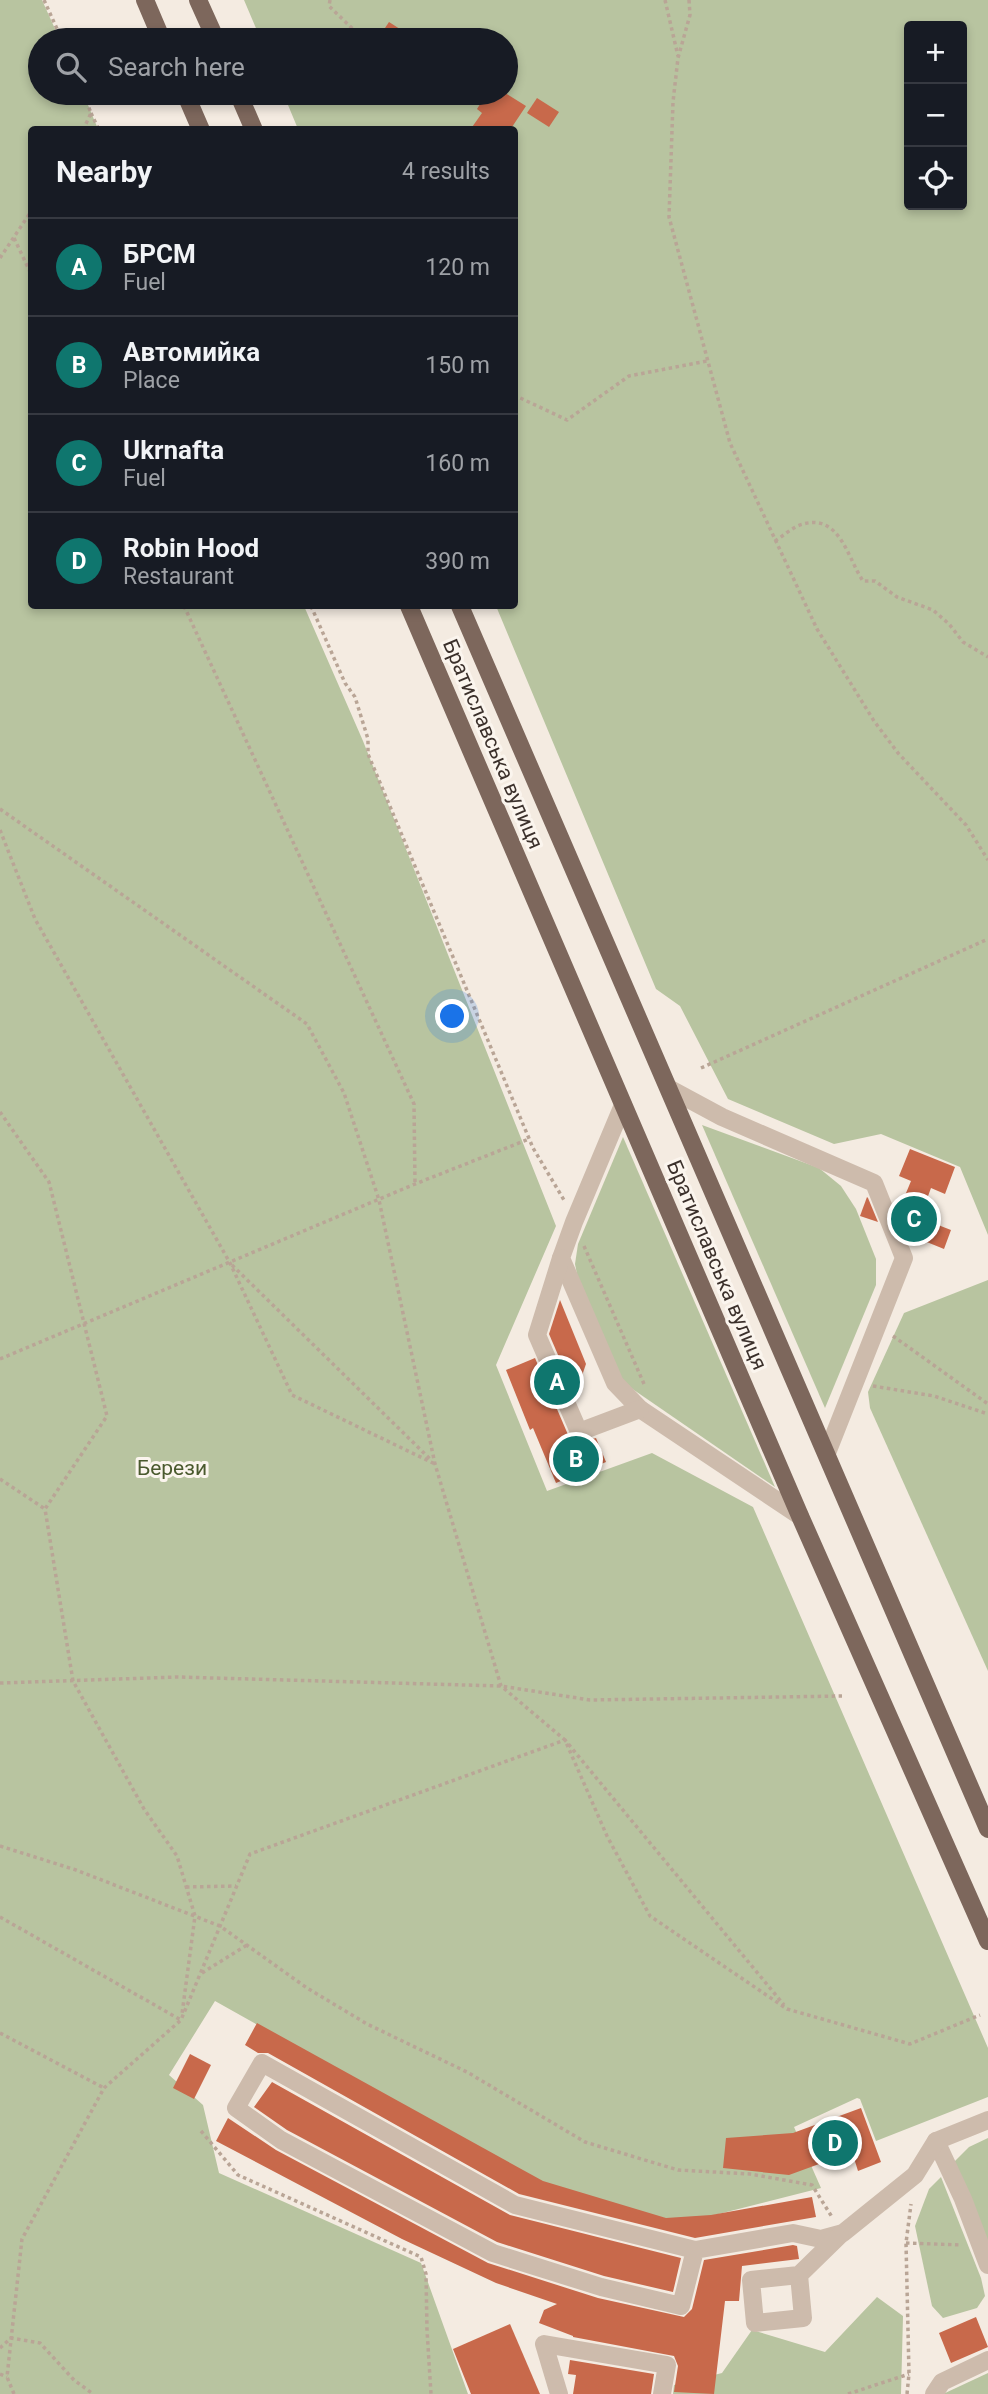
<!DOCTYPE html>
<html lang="en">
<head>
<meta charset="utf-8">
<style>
  body { margin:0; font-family:Roboto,sans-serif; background:#242831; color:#f1f3f6 }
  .controls { position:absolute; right:21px; top:21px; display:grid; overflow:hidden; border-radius:7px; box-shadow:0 4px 10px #0003 }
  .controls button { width:63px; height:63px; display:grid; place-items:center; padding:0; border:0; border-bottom:2px solid #363941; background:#171b24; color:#f1f3f6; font:35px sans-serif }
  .you { position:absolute; left:453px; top:1017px; width:24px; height:24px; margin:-18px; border:5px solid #fff; border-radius:50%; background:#1a73e8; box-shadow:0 0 0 10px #1a73e833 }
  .badge { display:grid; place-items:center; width:46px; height:46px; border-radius:50%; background:#0f766e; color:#fff; font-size:23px; font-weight:700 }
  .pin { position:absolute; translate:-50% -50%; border:4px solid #fff; box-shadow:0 2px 7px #0006 }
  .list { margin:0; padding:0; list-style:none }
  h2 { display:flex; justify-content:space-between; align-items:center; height:91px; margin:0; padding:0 28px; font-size:30px }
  h2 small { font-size:23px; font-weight:400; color:#9ea1a6 }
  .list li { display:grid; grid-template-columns:46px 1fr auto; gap:21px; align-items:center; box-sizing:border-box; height:98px; padding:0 28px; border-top:2px solid #363941 }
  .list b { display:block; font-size:26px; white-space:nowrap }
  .list p { margin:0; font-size:23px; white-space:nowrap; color:#9ea1a6 }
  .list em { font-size:23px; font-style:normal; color:#9ea1a6 }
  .icon { flex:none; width:38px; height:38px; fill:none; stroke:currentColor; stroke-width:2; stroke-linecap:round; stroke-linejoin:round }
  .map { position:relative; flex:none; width:988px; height:2394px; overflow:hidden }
  .search { position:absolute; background:#171b24; box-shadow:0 4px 10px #0003; left:28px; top:28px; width:490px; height:77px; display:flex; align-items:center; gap:18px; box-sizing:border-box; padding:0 24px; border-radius:38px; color:#9ea1a6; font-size:26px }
  .panel { position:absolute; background:#171b24; box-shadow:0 4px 10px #0003; left:28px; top:126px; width:490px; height:483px; border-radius:7px }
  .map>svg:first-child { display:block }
  .green { fill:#b8c4a0; fill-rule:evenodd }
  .building { fill:#c8694b }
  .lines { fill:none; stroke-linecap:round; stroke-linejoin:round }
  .path { stroke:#b9a596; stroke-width:3.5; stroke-dasharray:3.5 3.5; stroke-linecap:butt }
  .minor { stroke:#cdbbac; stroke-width:18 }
  .major { stroke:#7d675c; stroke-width:18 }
  .labels { text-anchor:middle; stroke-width:6; stroke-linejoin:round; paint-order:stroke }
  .street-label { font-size:21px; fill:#3b302b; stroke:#fbf5ee }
  .park-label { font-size:21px; fill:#4a5a2e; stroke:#fbf5ee }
</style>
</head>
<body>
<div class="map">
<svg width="988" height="2394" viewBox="0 0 988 2394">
  <rect width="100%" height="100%" fill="#f4ebe1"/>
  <g class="green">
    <polygon points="0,0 42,0 60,40 40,40 40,93 83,93 98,129 32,130 32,606 304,606 363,741 556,1226 496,1365 547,1491 652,1453 753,1507 988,2048 988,2097 876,2141 860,2099 857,2098 794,2127 821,2188 683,2223 546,2187 215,2001 169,2075 203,2105 219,2173 421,2263 468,2394 0,2394"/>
    <path d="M244,0h744v1235l-28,-68 -79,-33 -47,10 -106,-45 -48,-93 -24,-17 -160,-383h18v-476l-216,-1 -15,-36h223v-53h-245zM909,26h53v179h-53z"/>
    <polygon points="702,1125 819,1168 841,1186 856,1209 876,1259 876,1285 825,1408"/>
    <polygon points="623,1137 775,1487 631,1388 617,1374 579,1284 575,1264 578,1244"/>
    <polygon points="988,1280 988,1671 870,1408 868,1392 904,1313"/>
    <polygon points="988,2138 988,2253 952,2164 969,2147"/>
    <polygon points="941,2177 981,2278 985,2296 977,2308 943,2318 932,2306 915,2226 929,2189"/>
    <polygon points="877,2297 903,2316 901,2394 673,2394 674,2385 722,2373 752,2330 825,2352"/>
    <polygon points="988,2373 988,2394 943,2394"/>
  </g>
  <g class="building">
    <polygon points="389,22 417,40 377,40"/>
    <polygon points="487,93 505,93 526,106 510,130 470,130 482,113 477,109"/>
    <polygon points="537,98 559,112 549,127 527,113"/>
    <polygon points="910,1149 955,1167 945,1194 931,1188 920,1218 951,1230 944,1249 907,1234 897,1209 899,1210 911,1181 899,1176"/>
    <polygon points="867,1197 868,1198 878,1222 860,1216"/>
    <polygon points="560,1300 586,1364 576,1393 574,1392 549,1334"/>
    <polygon points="535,1358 569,1437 578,1443 596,1438 606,1462 556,1483 533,1428 530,1430 506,1370"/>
    <polygon points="257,2023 543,2181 666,2218 711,2215 812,2197 816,2217 695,2238 519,2194 268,2053 258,2053 245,2045"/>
    <polygon points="190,2054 211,2065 194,2099 173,2088"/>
    <polygon points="272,2082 510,2215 681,2258 673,2292 604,2276 497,2242 287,2130 254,2107"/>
    <polygon points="861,2108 881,2162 858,2171 852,2152 789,2175 723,2168 726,2138 793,2133"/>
    <polygon points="228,2118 276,2150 488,2263 598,2298 684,2317 692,2309 704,2260 793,2245 797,2246 799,2259 742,2266 739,2301 725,2301 714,2394 674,2392 678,2366 674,2356 573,2337 573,2336 539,2323 544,2310 557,2304 496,2283 402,2239 216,2141"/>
    <polygon points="976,2317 988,2347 951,2363 939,2333"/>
    <polygon points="510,2324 540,2394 471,2394 453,2349"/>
    <polygon points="570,2360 654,2374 651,2394 573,2394 576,2375 568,2374"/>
  </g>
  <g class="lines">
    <g class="path">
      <polyline points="44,0 62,40"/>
      <polyline points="330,0 329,6 360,36"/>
      <polyline points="665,0 678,56"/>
      <polyline points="689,0 690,15 678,58 673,102 669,217 730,443 817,629 874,721 898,753 966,825 988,860"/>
      <polyline points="91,113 99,130"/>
      <polyline points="83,130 91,113 83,93"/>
      <polyline points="14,238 32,276"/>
      <polyline points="0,258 32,210"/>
      <polyline points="514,395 567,420 629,376 707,361"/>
      <path d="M775,541c8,-5 19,-15 28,-17 37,-10 44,33 60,57h12l22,16 36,13 16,14 14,18 25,15"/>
      <polyline points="184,606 414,1104 415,1184"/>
      <polyline points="311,606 345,683 355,697 368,739 368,754 533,1148 564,1200"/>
      <polyline points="0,809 307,1024 344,1093 379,1200 435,1464 501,1686 565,1740 607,1836 650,1916 787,2009 910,2044 980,2015"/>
      <polyline points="0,830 35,919 230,1263 292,1395 435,1464"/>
      <polyline points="701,1068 988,939"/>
      <polyline points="0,1112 49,1182 107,1416 45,1509 73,1681 144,1809 177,1856 195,1916 182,2014"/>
      <polyline points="584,1246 644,1384"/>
      <polyline points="232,1265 431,1460"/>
      <polyline points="893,1336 988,1404"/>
      <polyline points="0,1359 415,1184 529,1139"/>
      <polyline points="873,1386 934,1396 988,1414"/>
      <polyline points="0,1479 45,1509"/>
      <polyline points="0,1683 178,1677 501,1686 590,1700 842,1696"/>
      <polyline points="0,1846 76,1870 220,1926 307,1988 367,2024 467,2072 585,2142 678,2170 750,2174 812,2185 832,2217"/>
      <polyline points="186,1887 236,1886"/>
      <polyline points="0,1917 181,2020"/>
      <polyline points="202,1973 247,1945"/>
      <polyline points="0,2033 104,2088"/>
      <polyline points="201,2131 238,2175 421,2257 426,2274 427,2330 431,2394"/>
      <polyline points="906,2243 962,2245"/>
      <polyline points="0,2348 11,2338 40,2343 74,2380 93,2394"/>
      <polyline points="0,2374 7,2377"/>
      <polyline points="14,2394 7,2377 22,2239 104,2088 181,2020 250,1854 565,1740 784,2005"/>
      <polyline points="848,2394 909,2374"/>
      <polyline points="907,2394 909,2374 906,2243 911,2204"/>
    </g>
    <g class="minor">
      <polyline points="670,1089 722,1117 874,1183 904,1258 827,1453"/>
      <polyline points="623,1105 574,1222 561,1258 615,1383 640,1409 800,1516"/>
      <polyline points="561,1258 537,1335 579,1432 640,1409"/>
      <polyline points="936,2141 963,2199 988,2265"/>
      <polyline points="695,2250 681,2306 601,2287 493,2253 281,2140 236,2108 262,2063 515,2205 695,2250 793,2233 821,2239 843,2233 915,2175 936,2141 988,2120"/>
      <polyline points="799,2275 803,2318 755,2323 751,2280 799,2275 840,2235"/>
      <polyline points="559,2394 544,2344 667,2365 662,2394"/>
      <polyline points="934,2394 942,2382 988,2360"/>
    </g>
    <g class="major">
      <polyline points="145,0 162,40"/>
      <polyline points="198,0 216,40"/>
      <polyline points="185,93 201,130"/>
      <polyline points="238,93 254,130"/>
      <polyline points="409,606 800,1516 988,1941"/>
      <polyline points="460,606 988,1829"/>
    </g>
  </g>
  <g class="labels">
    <g class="street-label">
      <text transform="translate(493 744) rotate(67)" y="7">Братиславська вулиця</text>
      <text transform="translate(717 1265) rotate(67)" y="7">Братиславська вулиця</text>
    </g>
    <g class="park-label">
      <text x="172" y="1475">Берези</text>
    </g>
  </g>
</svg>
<div class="controls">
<button>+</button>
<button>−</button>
<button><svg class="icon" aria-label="locate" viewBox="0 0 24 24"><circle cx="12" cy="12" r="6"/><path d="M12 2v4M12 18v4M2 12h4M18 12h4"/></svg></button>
</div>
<div class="you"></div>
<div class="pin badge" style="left:557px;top:1382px">A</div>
<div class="pin badge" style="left:576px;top:1459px">B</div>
<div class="pin badge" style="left:914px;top:1219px">C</div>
<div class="pin badge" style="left:835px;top:2143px">D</div>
<div class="search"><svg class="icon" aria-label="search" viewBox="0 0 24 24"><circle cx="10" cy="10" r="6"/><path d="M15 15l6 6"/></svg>Search here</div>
<section class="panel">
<h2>Nearby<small>4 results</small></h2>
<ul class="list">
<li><span class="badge">A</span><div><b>БРСМ</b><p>Fuel</p></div><em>120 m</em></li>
<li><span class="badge">B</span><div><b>Автомийка</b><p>Place</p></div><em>150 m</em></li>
<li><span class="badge">C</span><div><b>Ukrnafta</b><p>Fuel</p></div><em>160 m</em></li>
<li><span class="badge">D</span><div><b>Robin Hood</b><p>Restaurant</p></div><em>390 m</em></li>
</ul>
</section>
</div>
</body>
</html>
